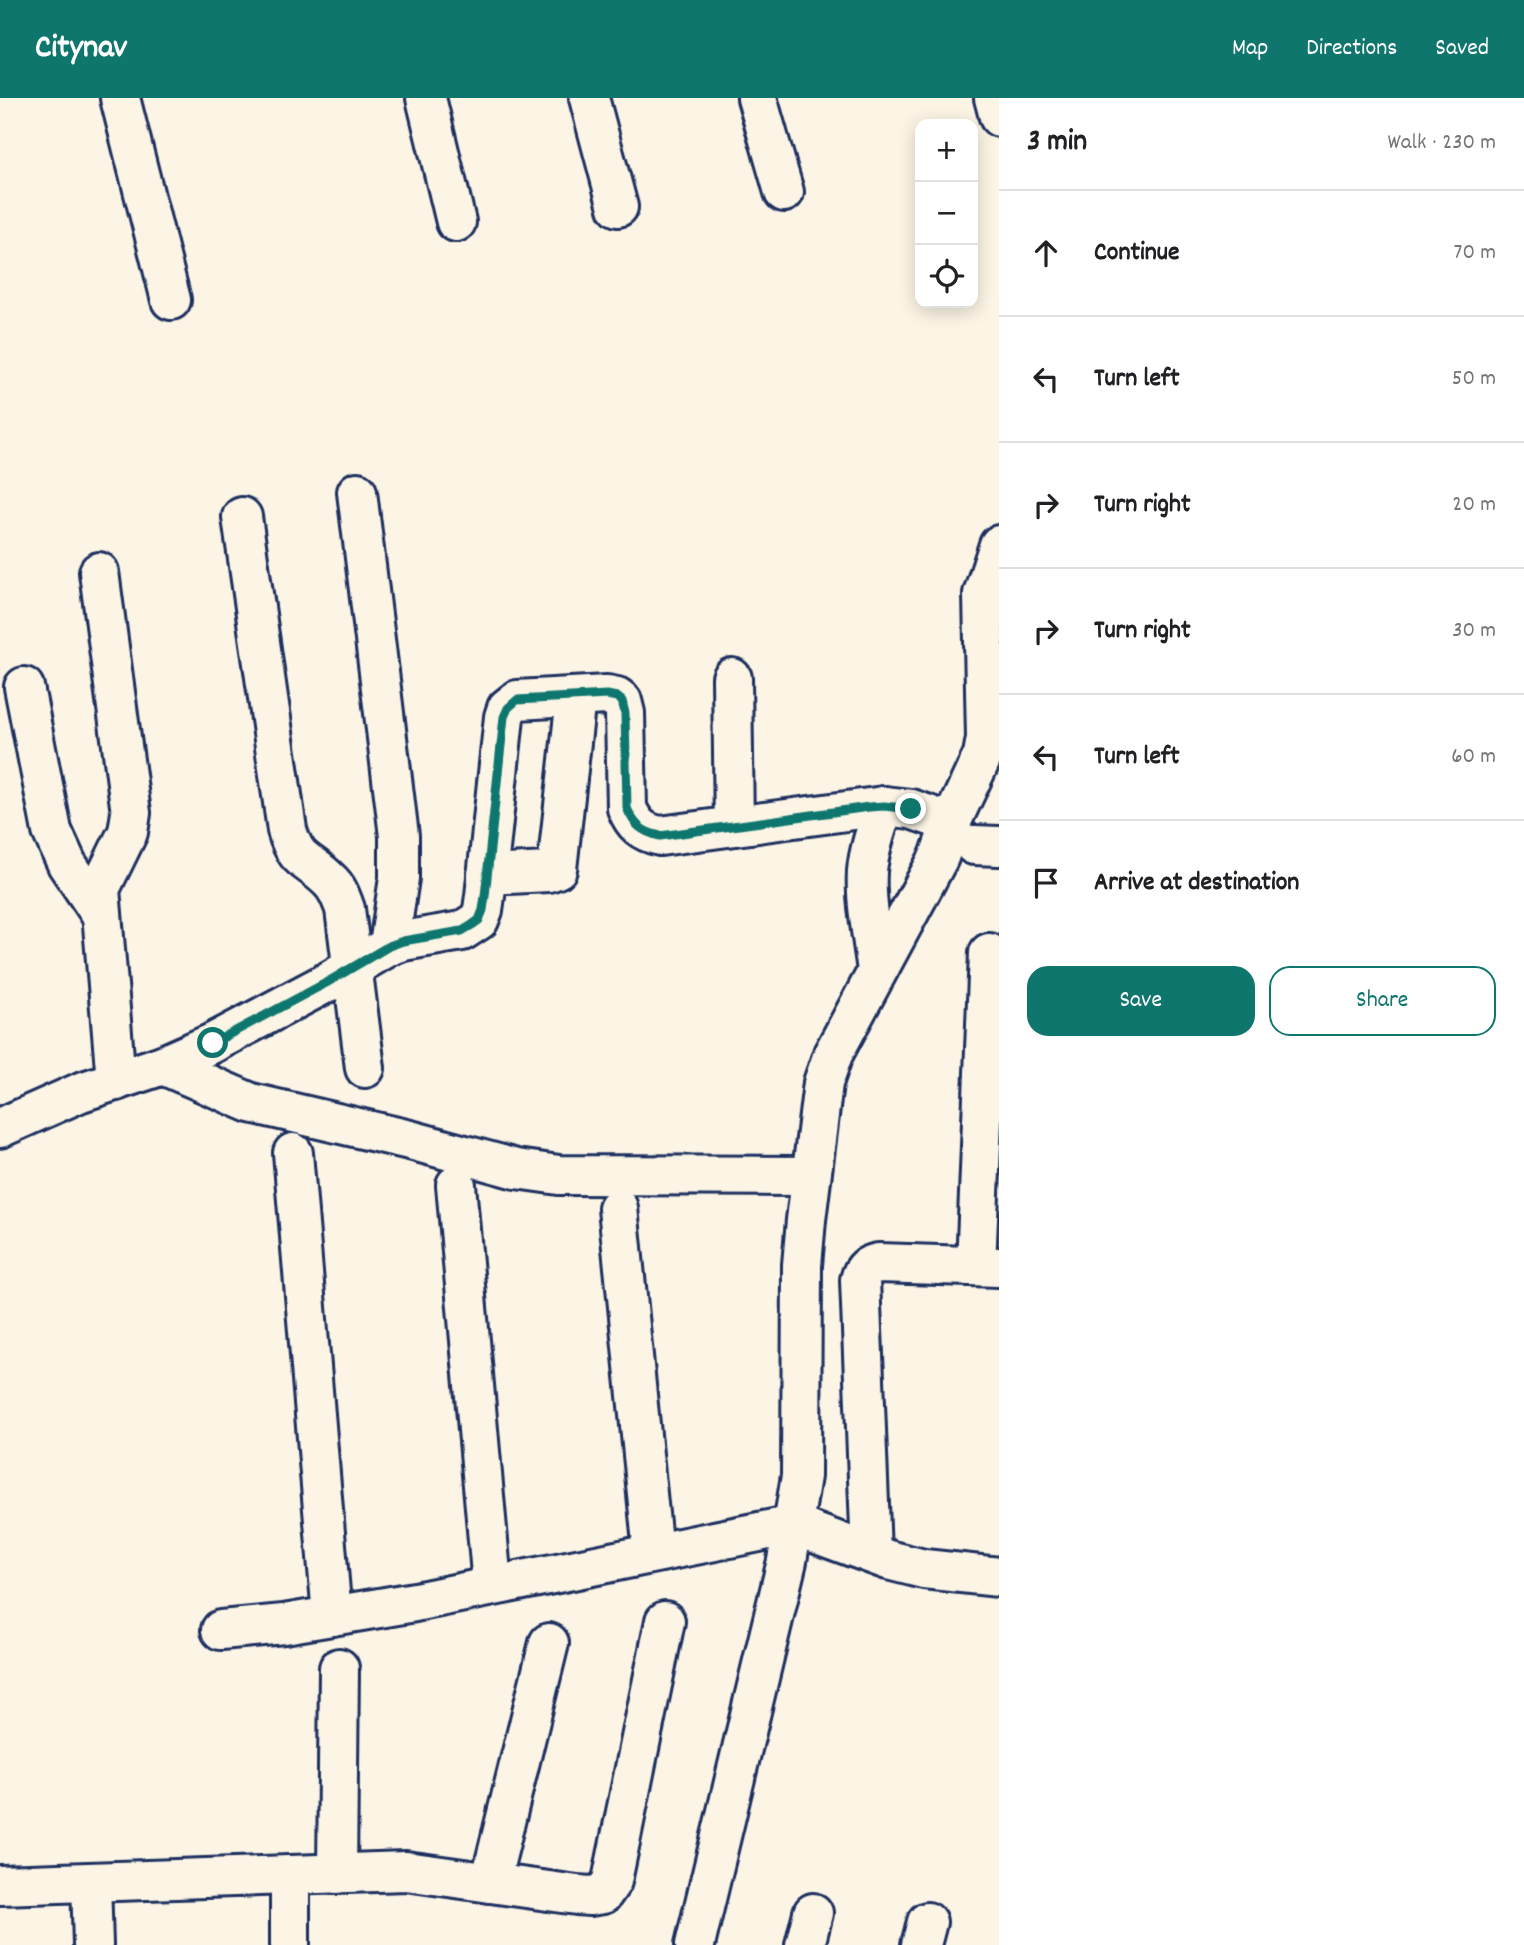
<!DOCTYPE html>
<html lang="en">
<head>
<meta charset="utf-8">
<style>
  body { margin:0; font-family:Dekko,sans-serif; background:#f2f2f2; color:#202124 }
  .controls { position:absolute; right:21px; top:21px; display:grid; overflow:hidden; border-radius:14px; box-shadow:0 4px 18px #0003 }
  .controls button { width:63px; height:63px; display:grid; place-items:center; padding:0; border:0; border-bottom:2px solid #e0e0e0; background:#fff; color:#202124; font:35px sans-serif }
  .stop { position:absolute; width:21px; height:21px; margin:-16px; border:5px solid #0f766e; border-radius:50%; background:#fff }
  .stop.end { background:#0f766e; border-color:#fff; box-shadow:0 2px 7px #0008 }
  .list { margin:0; padding:0; list-style:none }
  h2 { display:flex; justify-content:space-between; align-items:center; height:91px; margin:0; padding:0 28px; font-size:30px }
  h2 small { font-size:23px; font-weight:400; color:#757577 }
  .list li { display:grid; grid-template-columns:46px 1fr auto; gap:21px; align-items:center; box-sizing:border-box; height:126px; padding:0 28px; border-top:2px solid #e0e0e0 }
  .list b { display:block; font-size:26px; white-space:nowrap }
  .list em { font-size:23px; font-style:normal; color:#757577 }
  .actions { display:flex; gap:14px; padding:21px 28px }
  .actions a { flex:1; padding:16px 0; border:2px solid #0f766e; border-radius:21px; text-align:center; font-size:24px; color:#0f766e }
  .actions .main { background:#0f766e; color:#fff }
  .icon { flex:none; width:38px; height:38px; fill:none; stroke:currentColor; stroke-width:2; stroke-linecap:round; stroke-linejoin:round }
  .map { position:relative; flex:none; width:999px; height:1847px; overflow:hidden }
  header { display:flex; align-items:center; gap:42px; box-sizing:border-box; height:98px; padding:0 35px; background:#0f766e; color:#fff }
  header strong { font-size:33px }
  nav { display:flex; gap:38px; margin-inline-start:auto; font-size:24px }
  main { display:flex }
  aside { flex:1; background:#fff }
  .map>svg:first-child { display:block }
  .lines { fill:none; stroke-linecap:round; stroke-linejoin:round }
  .minor-casing { stroke:#1b2f5e; stroke-width:44 }
  .minor { stroke:#fcf5e5; stroke-width:38 }
  .route { stroke:#0f766e; stroke-width:9 }
</style>
</head>
<body>
<header>
<strong>Citynav</strong>
<nav><a>Map</a><a>Directions</a><a>Saved</a></nav>
</header>
<main>
<div class="map">
<svg width="999" height="1847" viewBox="0 0 999 1847">
  <rect width="100%" height="100%" fill="#fcf5e5"/>
  <filter id="ink" filterUnits="userSpaceOnUse"><feTurbulence type="fractalNoise" baseFrequency=".0143" numOctaves="2"/><feDisplacementMap in="SourceGraphic" scale="14" xChannelSelector="R" yChannelSelector="G"/><feConvolveMatrix kernelMatrix="1 2 1 2 8 2 1 2 1" color-interpolation-filters="sRGB"/></filter>
  <g filter="url(#ink)">
    <g class="lines">
      <g class="minor-casing">
        <g id="minor">
          <polyline points="120,0 171,202"/>
          <polyline points="426,0 456,124"/>
          <polyline points="589,0 618,109"/>
          <polyline points="757,0 784,94"/>
          <polyline points="994,0 999,19"/>
          <polyline points="357,394 399,738 399,780 389,848"/>
          <path d="M242,419l45,313c9,33 21,29 42,50 9,8 12,18 16,29l20,159"/>
          <polyline points="99,474 131,715 128,734 100,791 116,983"/>
          <polyline points="732,580 734,728"/>
          <polyline points="24,589 52,733 67,766 102,818"/>
          <polyline points="974,747 999,748"/>
          <polyline points="487,777 549,774 557,771 576,599"/>
          <path d="M877,873c-4,-32 -12,-67 -10,-100 2,-22 10,-44 17,-65"/>
          <polyline points="163,967 251,1005 410,1042 516,1071 559,1077 811,1078"/>
          <path d="M0,1030l81,-36 82,-27 50,-22 113,-60 63,-37 14,-5 59,-10 17,-11 4,-10 2,-14 19,-179 3,-9 10,-8 90,-5 10,2 5,4 3,12 2,95c7,17 15,24 33,28l224,-30 27,3 40,14"/>
          <polyline points="293,1055 332,1518"/>
          <polyline points="456,1087 492,1487"/>
          <polyline points="618,1110 653,1455"/>
          <polyline points="976,1168 989,855"/>
          <path d="M871,1455l-11,-273c3,-12 8,-15 19,-17l120,4"/>
          <polyline points="221,1532 284,1526 415,1504 793,1427 888,1462 924,1471 999,1479"/>
          <polyline points="337,1776 339,1570"/>
          <polyline points="91,1784 93,1847"/>
          <polyline points="490,1785 549,1545"/>
          <polyline points="0,1787 406,1773 577,1797 590,1798 603,1796 612,1783 665,1523"/>
          <polyline points="290,1847 290,1777"/>
          <polyline points="695,1847 787,1463 801,1378 802,1167 806,1122 823,985 833,956 939,759 951,725 983,657 986,640 983,496 999,447"/>
          <polyline points="805,1847 813,1815"/>
          <polyline points="921,1847 927,1824"/>
        </g>
      </g>
      <use href="#minor" class="minor"/>
    </g>
  </g>
  <g class="lines" filter="url(#ink)">
    <path class="route" d="M213,945l113,-60 63,-37 14,-5 59,-10 10,-6 7,-5 4,-10 2,-14 19,-179 4,-9 9,-8 90,-5 10,2 5,4 3,12 2,95c7,17 15,24 33,28l209,-29 15,-1 27,3"/>
  </g>
</svg>
<div class="controls">
<button>+</button>
<button>−</button>
<button><svg class="icon" aria-label="locate" viewBox="0 0 24 24"><circle cx="12" cy="12" r="6"/><path d="M12 2v4M12 18v4M2 12h4M18 12h4"/></svg></button>
</div>
<div class="stop" style="left:213px;top:945px"></div>
<div class="stop end" style="left:911px;top:711px"></div>
</div>
<aside>
<h2>3 min<small>Walk · 230 m</small></h2>
<ul class="list">
<li><svg class="icon" aria-label="ahead" viewBox="0 0 24 24"><path d="M12 20V5M6 11l6-6 6 6"/></svg><div><b>Continue</b></div><em>70 m</em></li>
<li><svg class="icon" aria-label="left" viewBox="0 0 24 24"><path d="M17 20v-9H6M10 6l-5 5 5 5"/></svg><div><b>Turn left</b></div><em>50 m</em></li>
<li><svg class="icon" aria-label="right" viewBox="0 0 24 24"><path d="M7 20v-9h11M14 6l5 5-5 5"/></svg><div><b>Turn right</b></div><em>20 m</em></li>
<li><svg class="icon" aria-label="right" viewBox="0 0 24 24"><path d="M7 20v-9h11M14 6l5 5-5 5"/></svg><div><b>Turn right</b></div><em>30 m</em></li>
<li><svg class="icon" aria-label="left" viewBox="0 0 24 24"><path d="M17 20v-9H6M10 6l-5 5 5 5"/></svg><div><b>Turn left</b></div><em>60 m</em></li>
<li><svg class="icon" aria-label="arrive" viewBox="0 0 24 24"><path d="M6 21V4h12l-3 4 3 4H6"/></svg><div><b>Arrive at destination</b></div></li>
</ul>
<div class="actions"><a class="main">Save</a><a>Share</a></div>
</aside>
</main>
</body>
</html>
